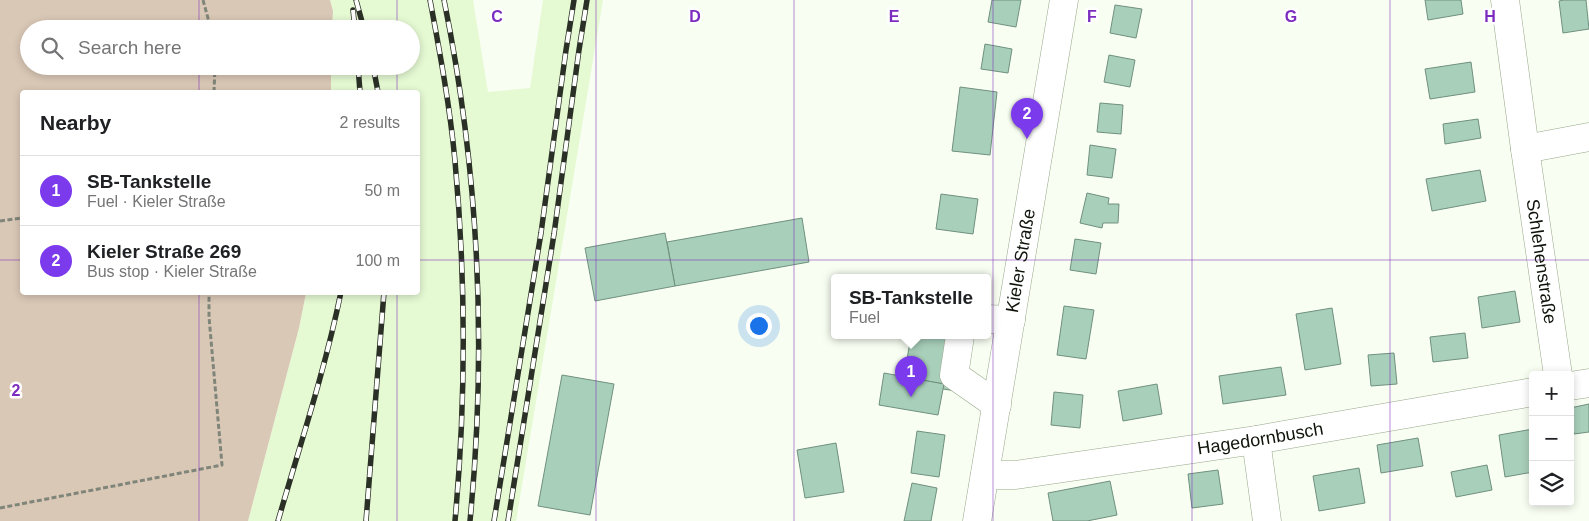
<!DOCTYPE html>
<html lang="en">
<head>
<meta charset="utf-8">
<style>
  body { margin:0; font-family:Arial,sans-serif; background:#f6f6f6; color:#202124 }
  .controls { position:absolute; right:15px; bottom:15px; display:grid; overflow:hidden; border-radius:5px; box-shadow:0 2px 8px #0003 }
  .controls button { width:45px; height:45px; display:grid; place-items:center; padding:0; border:0; border-bottom:1px solid #e0e0e0; background:#fff; color:#202124; font:25px sans-serif }
  .you { position:absolute; left:758px; top:325px; width:18px; height:18px; margin:-12px; border:4px solid #fff; border-radius:50%; background:#1a73e8; box-shadow:0 0 0 8px #1a73e833 }
  .badge { display:grid; place-items:center; width:32px; height:32px; border-radius:50%; background:#7c3aed; color:#fff; font-size:16px; font-weight:700 }
  .pin { position:absolute; translate:-50% -41px; filter:drop-shadow(0 1px 2px #0008) }
  .pin::after { content:''; position:absolute; top:26px; width:18px; height:15px; background:inherit; clip-path:polygon(0 0,100% 0,50% 100%) }
  .popup { position:absolute; left:831px; top:274px; width:160px; height:65px; box-sizing:border-box; display:grid; place-content:center; border-radius:5px; background:#fff; filter:drop-shadow(0 1px 4px #0005); font-size:16px; white-space:nowrap; color:#757577 }
  .popup b { font-size:19px; color:#202124 }
  .popup::after { content:''; position:absolute; left:50%; top:100%; margin-left:-10px; border:10px solid transparent; border-top-color:#fff }
  .list { margin:0; padding:0; list-style:none }
  h2 { display:flex; justify-content:space-between; align-items:center; height:65px; margin:0; padding:0 20px; font-size:21px }
  h2 small { font-size:16px; font-weight:400; color:#757577 }
  .list li { display:grid; grid-template-columns:32px 1fr auto; gap:15px; align-items:center; box-sizing:border-box; height:70px; padding:0 20px; border-top:1px solid #e0e0e0 }
  .list b { display:block; font-size:19px; white-space:nowrap }
  .list p { margin:0; font-size:16px; white-space:nowrap; color:#757577 }
  .list em { font-size:16px; font-style:normal; color:#757577 }
  .icon { flex:none; width:28px; height:28px; fill:none; stroke:currentColor; stroke-width:2; stroke-linecap:round; stroke-linejoin:round }
  .map { position:relative; flex:none; width:1589px; height:521px; overflow:hidden }
  .search { position:absolute; background:#fff; box-shadow:0 2px 8px #0003; left:20px; top:20px; width:400px; height:55px; display:flex; align-items:center; gap:12px; box-sizing:border-box; padding:0 18px; border-radius:28px; color:#757577; font-size:19px }
  .panel { position:absolute; background:#fff; box-shadow:0 2px 8px #0003; left:20px; top:90px; width:400px; height:205px; border-radius:5px }
  .map>svg:first-child { display:block }
  .built { fill:#e5f9d3 }
  .green { fill:#dac8b6 }
  .building { fill:#a8cfba; stroke:#70907f }
  .lines { fill:none; stroke-linecap:round; stroke-linejoin:round }
  .minor-casing { stroke:#98a78a; stroke-width:29 }
  .major-casing { stroke:#98a78a; stroke-width:29 }
  .path { stroke:#80857a; stroke-width:3; stroke-dasharray:5 2.5; stroke-linecap:butt }
  .minor { stroke:#fff; stroke-width:28 }
  .major { stroke:#fff; stroke-width:28 }
  .rail-casing { stroke:#2b3026; stroke-width:5.5 }
  .rail { stroke:#fff; stroke-width:4; stroke-dasharray:11; stroke-linecap:butt }
  .grid { fill:none; stroke:#7b2cbf; stroke-width:1; stroke-opacity:0.55 }
  .labels { text-anchor:middle; stroke-width:5; stroke-linejoin:round; paint-order:stroke }
  .street-label { font-size:18px; fill:#0f140a; stroke:#fff }
  .grid-label { font-size:16px; text-anchor:middle; font-weight:bold; fill:#7b2cbf; stroke:#fff; stroke-width:5; stroke-linejoin:round; paint-order:stroke }
</style>
</head>
<body>
<div class="map">
<svg width="1589" height="521" viewBox="0 0 1589 521">
  <rect width="100%" height="100%" fill="#f8fef2"/>
  <polygon class="built" points="330,0 473,0 488,92 530,88 543,0 603,0 516,521 248,521 299,328 306,293 418,292 418,92 331,92 331,66 411,66 411,29 332,29 333,11"/>
  <polygon class="green" points="0,0 330,0 333,11 332,29 29,29 29,66 331,66 331,92 22,92 22,292 306,293 299,328 248,521 0,521"/>
  <g class="building">
    <polygon points="992,0 1021,0 1016,27 988,22"/>
    <polygon points="1425,0 1461,0 1463,14 1428,20"/>
    <polygon points="1564,0 1586,0 1589,29 1563,33 1559,1"/>
    <polygon points="1115,5 1142,9 1136,38 1110,33"/>
    <polygon points="985,44 1012,49 1008,73 981,69"/>
    <polygon points="1109,55 1135,60 1130,87 1104,82"/>
    <polygon points="1471,62 1475,92 1430,99 1425,69"/>
    <polygon points="960,87 997,92 990,155 952,151"/>
    <polygon points="1100,103 1123,105 1121,134 1097,132"/>
    <polygon points="1478,119 1481,138 1445,144 1443,124"/>
    <polygon points="1090,145 1116,149 1112,178 1087,175"/>
    <polygon points="1480,170 1486,201 1432,211 1426,179"/>
    <polygon points="1087,193 1109,198 1108,204 1119,204 1118,223 1103,223 1102,228 1080,223"/>
    <polygon points="941,194 978,199 973,234 936,229"/>
    <polygon points="802,218 809,262 675,286 667,242"/>
    <polygon points="665,233 675,286 595,301 585,248"/>
    <polygon points="1075,239 1101,243 1096,274 1070,270"/>
    <polygon points="1515,291 1520,322 1482,328 1478,297"/>
    <polygon points="1064,306 1094,310 1086,359 1057,355"/>
    <polygon points="1332,308 1341,364 1305,370 1296,314"/>
    <polygon points="1465,333 1468,358 1433,362 1430,337"/>
    <polygon points="911,336 973,336 963,392 943,389 944,384 904,377"/>
    <polygon points="1394,353 1397,384 1371,386 1368,355"/>
    <polygon points="1281,367 1286,395 1223,404 1219,376"/>
    <polygon points="884,373 944,384 938,415 879,405"/>
    <polygon points="562,375 614,384 590,515 538,506"/>
    <polygon points="1157,384 1162,414 1123,421 1118,391"/>
    <polygon points="1054,392 1083,395 1080,428 1051,425"/>
    <polygon points="1589,404 1589,432 1574,434 1570,408"/>
    <polygon points="1533,429 1533,472 1505,477 1499,435"/>
    <polygon points="917,431 945,435 939,477 911,473"/>
    <polygon points="1418,438 1423,466 1381,473 1377,445"/>
    <polygon points="836,443 844,492 805,498 797,450"/>
    <polygon points="1487,465 1492,490 1456,497 1451,472"/>
    <polygon points="1359,468 1365,503 1319,511 1313,476"/>
    <polygon points="1218,470 1223,504 1192,508 1188,474"/>
    <polygon points="1110,481 1117,515 1087,521 1053,521 1048,493"/>
    <polygon points="912,483 937,488 931,521 904,521"/>
  </g>
  <g class="lines">
    <g class="minor-casing">
      <g id="minor">
        <path id="s1" d="M1505,0l20,149 33,226"/>
        <polyline points="1525,149 1589,137"/>
        <polyline points="987,319 1011,320"/>
        <polyline points="960,336 954,375 997,405"/>
        <polyline points="1570,386 1589,383"/>
        <polyline points="1256,440 1267,521"/>
        <path id="s2" d="M985,475h31l240,-35 277,-48"/>
      </g>
    </g>
    <g class="major-casing">
      <g id="major">
        <path id="s3" d="M977,521l87,-521"/>
      </g>
    </g>
    <g class="path">
      <polyline points="203,0 211,29"/>
      <polyline points="214,92 215,66"/>
      <polyline points="0,221 22,218"/>
      <polyline points="0,508 222,465 209,317 209,292"/>
    </g>
    <use href="#minor" class="minor"/>
    <use href="#major" class="major"/>
    <g class="rail-casing">
      <g id="rail">
        <polyline points="356,0 364,29"/>
        <path d="M430,0c10,53 20,107 25,161 11,120 11,240 0,360"/>
        <path d="M444,0c35,172 43,347 26,521"/>
        <polyline points="353,10 355,29"/>
        <polyline points="358,66 360,92"/>
        <polyline points="373,66 378,92"/>
        <path d="M278,521c22,-76 47,-151 63,-229"/>
        <polyline points="366,521 384,292"/>
        <polyline points="494,521 541,233 566,50 574,0"/>
        <polyline points="508,521 554,234 579,50 587,0"/>
      </g>
    </g>
    <use href="#rail" class="rail"/>
  </g>
  <path class="grid" d="M199,0v29M397,0v29M596,0v521M794,0v521M993,0v521M1192,0v521M1390,0v521M199,66v26M397,66v26M0,260h22M418,260h1171M199,292v229M397,292v229"/>
  <g class="labels">
    <g class="street-label">
      <text dy="6" stroke="none"><textPath href="#s3" startOffset="264">Kieler Straße</textPath></text>
      <text dy="6" stroke="none"><textPath href="#s1" startOffset="264">Schlehenstraße</textPath></text>
      <text dy="6" stroke="none"><textPath href="#s2" startOffset="278">Hagedornbusch</textPath></text>
    </g>
  </g>
  <g class="grid-label">
    <text x="497" y="22">C</text>
    <text x="695" y="22">D</text>
    <text x="894" y="22">E</text>
    <text x="1092" y="22">F</text>
    <text x="1291" y="22">G</text>
    <text x="1490" y="22">H</text>
    <text x="16" y="396">2</text>
  </g>
</svg>
<div class="controls">
<button>+</button>
<button>−</button>
<button><svg class="icon" aria-label="layers" viewBox="0 0 24 24"><path d="M12 4l9 5-9 5-9-5zM3 14l9 5 9-5"/></svg></button>
</div>
<div class="you"></div>
<div class="pin badge" style="left:911px;top:397px">1</div>
<div class="popup"><b>SB-Tankstelle</b>Fuel</div>
<div class="pin badge" style="left:1027px;top:139px">2</div>
<div class="search"><svg class="icon" aria-label="search" viewBox="0 0 24 24"><circle cx="10" cy="10" r="6"/><path d="M15 15l6 6"/></svg>Search here</div>
<section class="panel">
<h2>Nearby<small>2 results</small></h2>
<ul class="list">
<li><span class="badge">1</span><div><b>SB-Tankstelle</b><p>Fuel · Kieler Straße</p></div><em>50 m</em></li>
<li><span class="badge">2</span><div><b>Kieler Straße 269</b><p>Bus stop · Kieler Straße</p></div><em>100 m</em></li>
</ul>
</section>
</div>
</body>
</html>
